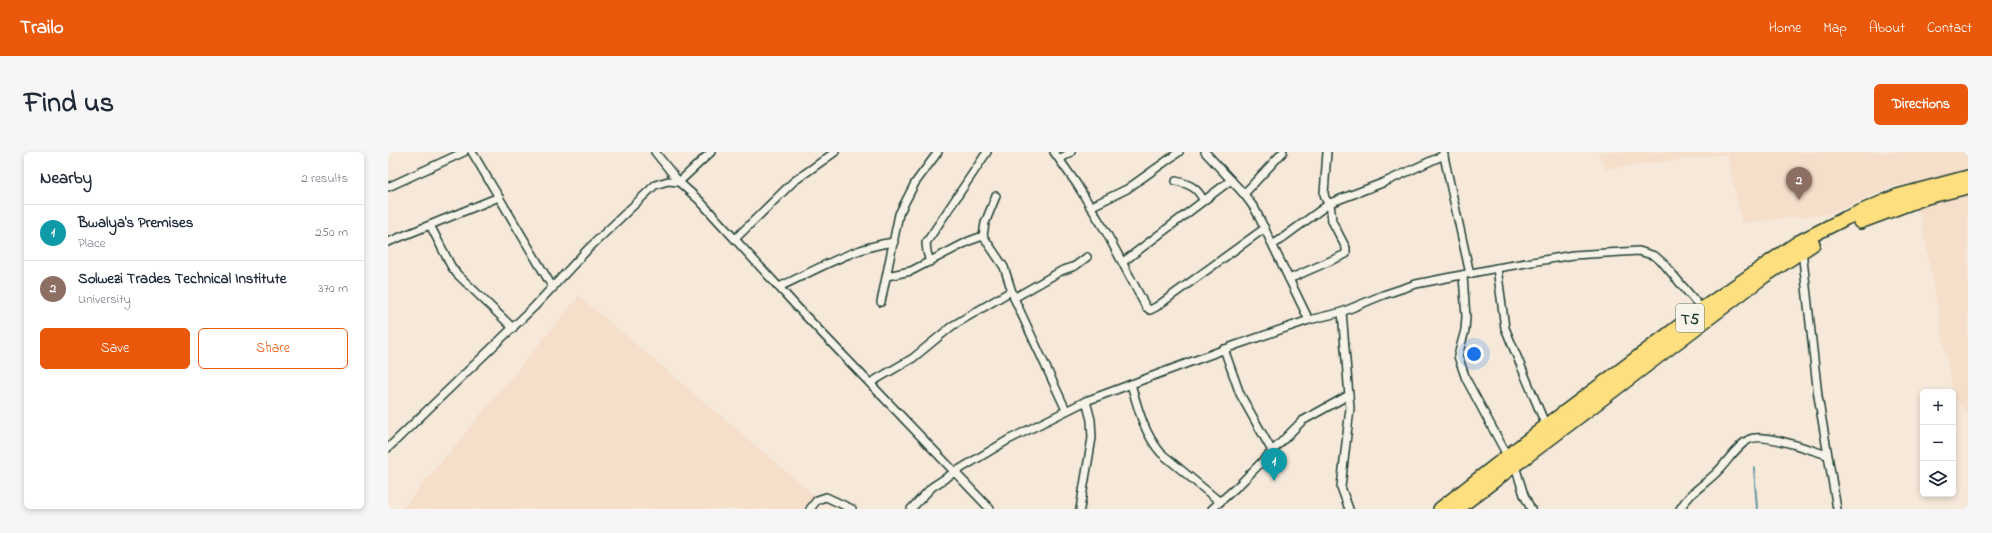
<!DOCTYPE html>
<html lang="en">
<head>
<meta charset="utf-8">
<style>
  body { margin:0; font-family:"Indie Flower",sans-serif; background:#f6f6f7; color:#1f2937 }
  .controls { position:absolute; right:12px; bottom:12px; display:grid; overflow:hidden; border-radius:6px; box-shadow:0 2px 6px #0003 }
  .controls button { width:36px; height:36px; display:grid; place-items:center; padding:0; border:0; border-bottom:1px solid #e0e1e3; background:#fff; color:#1f2937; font:20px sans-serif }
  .you { position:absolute; left:1086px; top:202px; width:14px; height:14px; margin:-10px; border:3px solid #fff; border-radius:50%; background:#1a73e8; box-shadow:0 0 0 6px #1a73e833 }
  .badge { display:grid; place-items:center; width:26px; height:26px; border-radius:50%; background:#ea580c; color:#fff; font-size:13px; font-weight:700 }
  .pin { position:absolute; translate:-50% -33px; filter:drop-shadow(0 1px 2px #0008) }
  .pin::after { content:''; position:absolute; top:21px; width:14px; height:12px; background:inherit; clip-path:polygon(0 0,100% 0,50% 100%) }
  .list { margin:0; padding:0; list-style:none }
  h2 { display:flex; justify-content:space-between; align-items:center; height:52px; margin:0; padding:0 16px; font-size:17px }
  h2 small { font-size:13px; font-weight:400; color:#747a83 }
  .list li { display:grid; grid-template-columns:26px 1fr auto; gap:12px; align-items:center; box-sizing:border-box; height:56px; padding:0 16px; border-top:1px solid #e0e1e3 }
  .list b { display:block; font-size:15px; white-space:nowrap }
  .list p { margin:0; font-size:13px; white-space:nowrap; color:#747a83 }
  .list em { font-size:13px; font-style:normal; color:#747a83 }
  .actions { display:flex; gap:8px; padding:12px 16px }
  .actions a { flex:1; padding:9px 0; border:1px solid #ea580c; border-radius:6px; text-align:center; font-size:14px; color:#ea580c }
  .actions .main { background:#ea580c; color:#fff }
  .icon { flex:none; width:22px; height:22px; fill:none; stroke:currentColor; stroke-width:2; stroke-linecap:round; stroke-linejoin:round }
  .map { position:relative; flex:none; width:1580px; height:357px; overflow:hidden; border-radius:6px }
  header { display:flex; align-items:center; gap:24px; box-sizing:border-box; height:56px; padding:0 20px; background:#ea580c; color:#fff }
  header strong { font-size:19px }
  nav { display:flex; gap:22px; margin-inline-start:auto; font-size:14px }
  .intro { display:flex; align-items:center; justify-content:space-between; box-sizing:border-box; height:96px; padding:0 24px }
  h1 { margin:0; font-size:28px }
  .button { padding:10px 18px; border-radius:6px; background:#ea580c; color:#fff; font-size:14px; font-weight:700 }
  main { display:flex; gap:24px; padding:0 24px }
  aside { flex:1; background:#fff; border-radius:6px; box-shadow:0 2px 6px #0003 }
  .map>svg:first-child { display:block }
  .built { fill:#f5deca }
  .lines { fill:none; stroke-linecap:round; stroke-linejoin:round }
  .stream { stroke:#6397a6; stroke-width:2 }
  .street-casing { stroke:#1f3d34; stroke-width:10 }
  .highway-casing { stroke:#1f3d34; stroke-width:16 }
  .street { stroke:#f7f3e8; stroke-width:7 }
  .highway { stroke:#fedf80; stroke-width:13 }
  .labels { text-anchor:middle; stroke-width:3.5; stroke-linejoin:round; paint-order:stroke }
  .shield { fill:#f7f3e8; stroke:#60746a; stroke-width:1 }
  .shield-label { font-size:16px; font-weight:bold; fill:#1f3d34 }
</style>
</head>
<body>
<header>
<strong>Trailo</strong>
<nav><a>Home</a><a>Map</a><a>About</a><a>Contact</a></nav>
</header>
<div class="intro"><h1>Find us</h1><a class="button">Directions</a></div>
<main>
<aside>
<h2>Nearby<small>2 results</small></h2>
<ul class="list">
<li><span class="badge" style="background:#0f9aa8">1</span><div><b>Bwalya's Premises</b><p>Place</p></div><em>250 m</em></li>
<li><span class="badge" style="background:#8d6e63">2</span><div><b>Solwezi Trades Technical Institute</b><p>University</p></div><em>370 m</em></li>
</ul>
<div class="actions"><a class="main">Save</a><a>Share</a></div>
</aside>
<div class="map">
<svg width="1580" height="357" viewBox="0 0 1580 357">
  <rect width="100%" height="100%" fill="#f6e9da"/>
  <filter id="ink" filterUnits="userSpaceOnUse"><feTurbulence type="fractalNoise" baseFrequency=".025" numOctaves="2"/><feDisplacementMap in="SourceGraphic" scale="8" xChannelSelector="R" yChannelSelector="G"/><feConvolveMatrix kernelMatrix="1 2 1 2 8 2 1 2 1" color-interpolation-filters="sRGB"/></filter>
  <g filter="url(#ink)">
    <g class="built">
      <polygon points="1210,0 1580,0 1580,21 1505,35 1440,62 1354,71 1339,2 1218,17"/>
      <polygon points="1580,38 1580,260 1578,260 1566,245 1532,62 1527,49"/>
      <polygon points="191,144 427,344 415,357 14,357"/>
    </g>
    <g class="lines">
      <polyline class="stream" points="1366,316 1369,357"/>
      <g class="street-casing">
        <g id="street">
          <polyline points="84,0 165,136"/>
          <polyline points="267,0 291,30 323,0"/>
          <polyline points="666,0 688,31 718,80 758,155 762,158 768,155 877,76"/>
          <polyline points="817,0 856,42 867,57 921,168"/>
          <polyline points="939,0 936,42 938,48 942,51 997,30 1056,3"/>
          <polyline points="1055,0 1082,122"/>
          <polyline points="672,7 683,0"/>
          <path d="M788,29c13,3 22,7 27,19"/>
          <polyline points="0,35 76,0"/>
          <polyline points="856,42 895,0"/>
          <polyline points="608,44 597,71 595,84 616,115 626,146 678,258"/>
          <polyline points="702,55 739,37 791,0"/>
          <polyline points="42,73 63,114 69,122 125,176"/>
          <polyline points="347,87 405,30 447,0"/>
          <polyline points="0,90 111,45"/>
          <polyline points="885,93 942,51"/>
          <polyline points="1414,98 1430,244 1449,357"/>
          <polyline points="542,110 539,100 538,91 599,0"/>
          <polyline points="735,110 843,28"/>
          <polyline points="1109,116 1117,176 1158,274"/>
          <polyline points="499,124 523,119 581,89 595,84"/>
          <polyline points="1075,124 1078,165 1077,178 1070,204 1078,227 1120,305"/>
          <polyline points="901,127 958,102 958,96 944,69 942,51"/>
          <path d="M391,135c37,-17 75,-40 115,-45"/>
          <polyline points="626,146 673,119 687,114 699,105"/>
          <polyline points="493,150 511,62 527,31 550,0"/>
          <polyline points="954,160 962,256 953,335 961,357"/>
          <polyline points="836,197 852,242 884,299"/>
          <polyline points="482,231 525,206 564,174 623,139"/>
          <path d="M743,232c7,25 13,49 30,69l59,49"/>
          <polyline points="0,296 146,155 200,97 267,33 280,29 291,30 311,48 410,156 602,357"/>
          <polyline points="1127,314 1136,343 1143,357"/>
          <polyline points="422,357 429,348 438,345 464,357"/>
          <polyline points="523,357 544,335 567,320 620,288 698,249 848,193 921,168 954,160 995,143 1028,132 1109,116 1185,103 1251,99 1267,104 1275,111 1314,157"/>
          <polyline points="692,357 704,286 703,268 698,249"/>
          <polyline points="824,357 853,331 914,269 961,243"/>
          <path d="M1292,357c9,-16 24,-24 36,-36 11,-10 19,-26 32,-33 13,-9 63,10 79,15"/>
        </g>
      </g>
      <g class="highway-casing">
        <g id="highway">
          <polyline points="1472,70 1539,45 1580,35"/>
          <polyline points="1052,357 1158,274 1314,157 1409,91 1458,66 1509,44 1580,25"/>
          <polyline points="1069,357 1375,125 1425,92"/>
        </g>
      </g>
      <use href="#street" class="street"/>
      <use href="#highway" class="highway"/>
    </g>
  </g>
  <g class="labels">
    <rect class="shield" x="1288" y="152" width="28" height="28" rx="3"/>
    <g class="shield-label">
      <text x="1302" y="172">T5</text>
    </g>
  </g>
</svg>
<div class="controls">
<button>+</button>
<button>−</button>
<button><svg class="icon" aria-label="layers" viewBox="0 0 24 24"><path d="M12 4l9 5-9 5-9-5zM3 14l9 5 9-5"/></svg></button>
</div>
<div class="you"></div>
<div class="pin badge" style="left:886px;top:329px;background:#0f9aa8">1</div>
<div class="pin badge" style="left:1411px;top:48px;background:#8d6e63">2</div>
</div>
</main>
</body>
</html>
